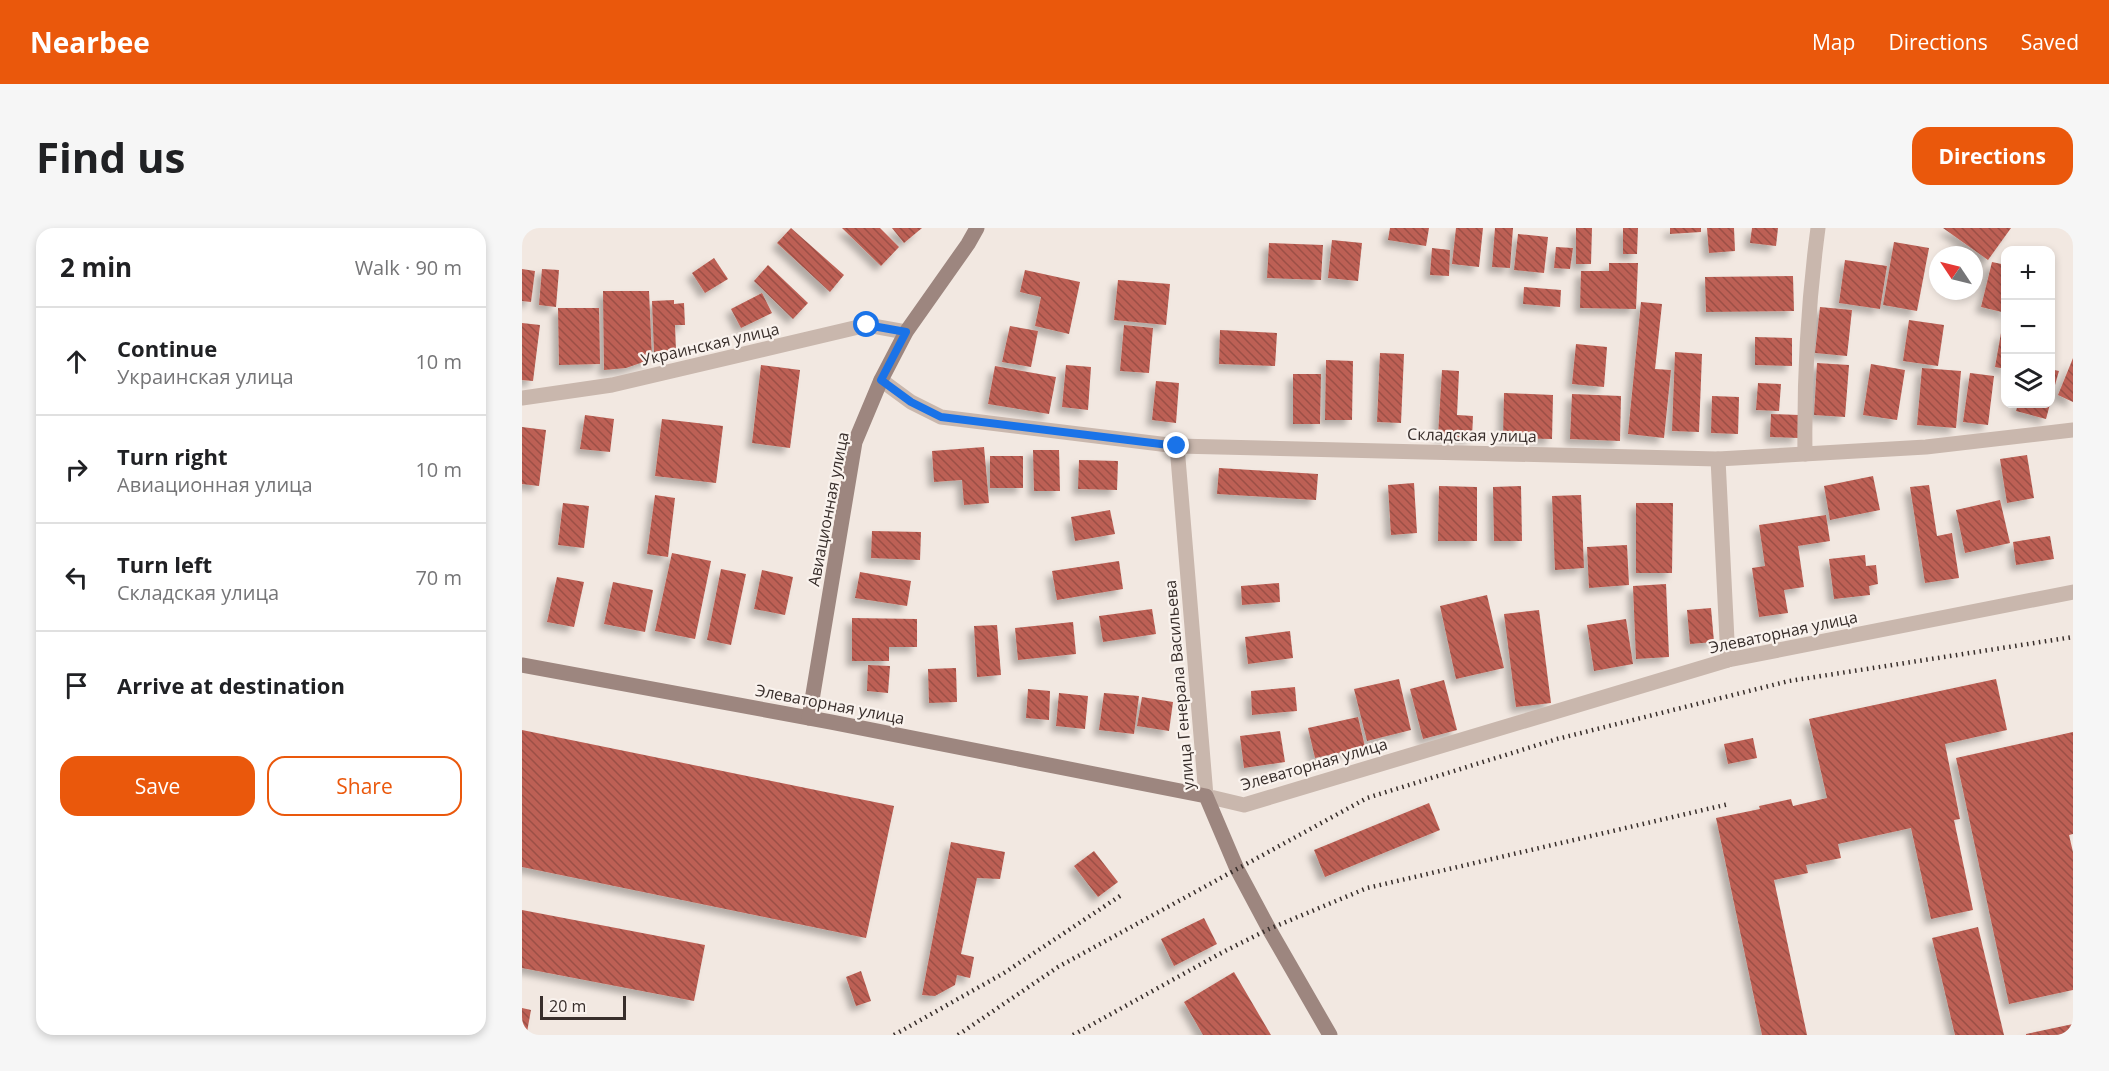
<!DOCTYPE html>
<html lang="en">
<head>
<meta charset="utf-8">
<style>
  body { margin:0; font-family:"Open Sans",sans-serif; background:#f6f6f6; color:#202124 }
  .controls { position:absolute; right:18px; top:18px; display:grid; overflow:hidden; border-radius:12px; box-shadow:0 3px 9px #0003 }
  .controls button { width:54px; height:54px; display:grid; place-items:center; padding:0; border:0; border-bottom:2px solid #e0e0e0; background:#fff; color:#202124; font:30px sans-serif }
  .compass { position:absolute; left:1407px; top:18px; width:54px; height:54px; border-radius:50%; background:#fff; box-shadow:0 3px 9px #0003; rotate:305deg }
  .scale { position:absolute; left:18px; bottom:15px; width:86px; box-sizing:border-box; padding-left:6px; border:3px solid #382e2b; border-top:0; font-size:16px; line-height:21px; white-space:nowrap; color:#382e2b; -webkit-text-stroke:4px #f9f2ed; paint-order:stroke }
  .stop { position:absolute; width:18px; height:18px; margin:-14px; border:4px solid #1a73e8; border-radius:50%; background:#fff }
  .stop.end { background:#1a73e8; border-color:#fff; box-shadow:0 2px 6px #0008 }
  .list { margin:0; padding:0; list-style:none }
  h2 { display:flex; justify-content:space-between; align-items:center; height:78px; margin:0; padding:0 24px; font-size:26px }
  h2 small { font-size:20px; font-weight:400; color:#757577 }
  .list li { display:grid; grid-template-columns:39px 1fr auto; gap:18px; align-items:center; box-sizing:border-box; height:108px; padding:0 24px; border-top:2px solid #e0e0e0 }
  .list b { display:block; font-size:22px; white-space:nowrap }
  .list p { margin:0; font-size:20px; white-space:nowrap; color:#757577 }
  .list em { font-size:20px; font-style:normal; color:#757577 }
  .actions { display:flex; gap:12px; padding:18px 24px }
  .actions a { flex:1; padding:14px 0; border:2px solid #ea580c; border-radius:18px; text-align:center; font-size:21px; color:#ea580c }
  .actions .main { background:#ea580c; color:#fff }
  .icon { flex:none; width:33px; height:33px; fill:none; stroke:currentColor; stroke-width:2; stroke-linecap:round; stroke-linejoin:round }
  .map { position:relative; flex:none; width:1551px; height:807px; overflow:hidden; border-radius:18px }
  header { display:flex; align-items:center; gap:36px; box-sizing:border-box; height:84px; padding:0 30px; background:#ea580c; color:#fff }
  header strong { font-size:28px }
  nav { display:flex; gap:33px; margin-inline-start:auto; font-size:21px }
  .intro { display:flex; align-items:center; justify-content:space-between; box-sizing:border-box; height:144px; padding:0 36px }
  h1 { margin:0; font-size:42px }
  .button { padding:15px 27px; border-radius:18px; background:#ea580c; color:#fff; font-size:21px; font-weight:700 }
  main { display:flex; gap:36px; padding:0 36px }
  aside { flex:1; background:#fff; border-radius:18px; box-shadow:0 3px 9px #0003 }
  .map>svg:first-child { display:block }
  .building { fill:url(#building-back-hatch); filter:url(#shadow) }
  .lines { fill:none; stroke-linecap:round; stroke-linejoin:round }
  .street { stroke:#c9b7ad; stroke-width:15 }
  .secondary { stroke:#9d867f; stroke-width:15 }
  .rail { stroke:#382e2b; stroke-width:4.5; stroke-dasharray:1.5 4.5; stroke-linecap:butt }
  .route { stroke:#1a73e8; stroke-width:8 }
  .labels { text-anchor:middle; stroke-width:4.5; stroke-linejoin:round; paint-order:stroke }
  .street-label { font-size:16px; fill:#382e2b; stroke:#f9f2ed }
</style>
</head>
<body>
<header>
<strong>Nearbee</strong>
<nav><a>Map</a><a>Directions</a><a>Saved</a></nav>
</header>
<div class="intro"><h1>Find us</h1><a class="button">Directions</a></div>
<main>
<aside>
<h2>2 min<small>Walk · 90 m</small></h2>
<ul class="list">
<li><svg class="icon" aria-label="ahead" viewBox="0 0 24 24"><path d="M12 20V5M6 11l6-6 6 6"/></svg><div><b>Continue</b><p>Украинская улица</p></div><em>10 m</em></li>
<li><svg class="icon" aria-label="right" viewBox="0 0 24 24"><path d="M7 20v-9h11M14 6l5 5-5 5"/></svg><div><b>Turn right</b><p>Авиационная улица</p></div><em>10 m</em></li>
<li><svg class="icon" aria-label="left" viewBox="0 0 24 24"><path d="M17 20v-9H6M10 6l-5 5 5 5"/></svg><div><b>Turn left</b><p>Складская улица</p></div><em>70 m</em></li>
<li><svg class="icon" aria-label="arrive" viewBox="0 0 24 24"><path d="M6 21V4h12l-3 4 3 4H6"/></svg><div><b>Arrive at destination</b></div></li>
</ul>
<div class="actions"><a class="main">Save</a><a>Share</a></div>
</aside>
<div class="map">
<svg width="1551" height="807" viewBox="0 0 1551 807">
  <defs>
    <pattern id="building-back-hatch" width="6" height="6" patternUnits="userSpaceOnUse" patternTransform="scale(1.5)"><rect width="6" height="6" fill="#bd6054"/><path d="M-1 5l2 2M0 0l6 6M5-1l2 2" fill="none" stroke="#9b5046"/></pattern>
    <filter id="shadow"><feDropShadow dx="-5.5" dy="5.5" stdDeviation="3" flood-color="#0004"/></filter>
  </defs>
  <rect width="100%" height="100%" fill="#f2e8e1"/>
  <g class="building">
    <polygon points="269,0 322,47 308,64 255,15"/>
    <polygon points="320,0 358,0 377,19 359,38"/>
    <polygon points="370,0 400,0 382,15"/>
    <polygon points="868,0 907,0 904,18 866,12"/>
    <polygon points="934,0 961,0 957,39 930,36"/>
    <polygon points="973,0 991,0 988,40 970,39"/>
    <polygon points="1054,0 1070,0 1069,36 1054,36"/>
    <polygon points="1101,0 1116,0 1115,26 1101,26"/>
    <polygon points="1148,0 1179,0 1179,4 1148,6"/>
    <polygon points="1185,0 1212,0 1213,23 1187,25"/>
    <polygon points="1230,0 1256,0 1254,18 1228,15"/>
    <polygon points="1421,0 1489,0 1466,32"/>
    <polygon points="996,6 1026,9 1022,45 992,42"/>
    <polygon points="810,12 840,15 836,53 806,50"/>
    <polygon points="1372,14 1407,20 1395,83 1361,77"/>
    <polygon points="747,15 801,17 799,52 745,50"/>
    <polygon points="1034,19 1051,20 1048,41 1032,40"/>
    <polygon points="910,20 928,22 927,48 908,47"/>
    <polygon points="192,30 206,51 183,65 170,45"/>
    <polygon points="1323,32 1365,38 1358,81 1317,75"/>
    <polygon points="1470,34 1484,37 1484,85 1459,79"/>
    <polygon points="1087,35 1116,35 1114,81 1058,80 1059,43 1087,43"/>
    <polygon points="246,37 286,75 271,91 232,53"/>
    <polygon points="0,41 13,43 9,74 0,73"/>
    <polygon points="20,41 37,42 34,79 17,77"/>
    <polygon points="503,42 558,54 547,106 513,98 519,69 498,64"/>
    <polygon points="1271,48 1272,83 1184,84 1183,49"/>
    <polygon points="596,52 648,56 644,97 592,92"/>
    <polygon points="1002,59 1039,62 1038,79 1001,76"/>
    <polygon points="81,63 127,63 130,131 104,140 82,142"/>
    <polygon points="240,65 250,85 219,100 209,81"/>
    <polygon points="152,72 152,76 162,75 163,97 153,97 154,123 132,124 130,73"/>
    <polygon points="1119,74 1140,76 1133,141 1149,142 1142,210 1106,206"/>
    <polygon points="1298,79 1330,82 1325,128 1293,125"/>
    <polygon points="36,80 77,80 78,136 37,137"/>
    <polygon points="1387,92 1422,97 1416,138 1381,133"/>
    <polygon points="0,95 18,97 11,153 0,152"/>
    <polygon points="602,97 631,100 627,145 598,143"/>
    <polygon points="488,98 516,103 509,139 480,134"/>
    <polygon points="698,102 755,105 753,138 697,136"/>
    <polygon points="1479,105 1484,106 1484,141 1473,139"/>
    <polygon points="1233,109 1270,110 1270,138 1233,137"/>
    <polygon points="1054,116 1085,119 1082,159 1050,156"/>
    <polygon points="1153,124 1180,126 1177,204 1150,203"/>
    <polygon points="858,125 882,126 879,195 855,194"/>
    <polygon points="1551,130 1551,174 1536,167"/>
    <polygon points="804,132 831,133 830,192 803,192"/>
    <polygon points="1295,135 1327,137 1323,189 1292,187"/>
    <polygon points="1349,136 1383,142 1375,192 1341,187"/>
    <polygon points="239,137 278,142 268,220 230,215"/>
    <polygon points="544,137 569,139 566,182 540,179"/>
    <polygon points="473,138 534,149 527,186 466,176"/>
    <polygon points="1400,140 1439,143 1434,200 1395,197"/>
    <polygon points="1528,141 1537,143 1529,171 1528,171"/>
    <polygon points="920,142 937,143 935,187 951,188 950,210 916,208"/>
    <polygon points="1448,145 1472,148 1466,197 1441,194"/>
    <polygon points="771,146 799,146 798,196 771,196"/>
    <polygon points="634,153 657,155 654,195 630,192"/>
    <polygon points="1236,155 1259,156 1257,183 1234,182"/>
    <polygon points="982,165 1031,167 1030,211 981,210"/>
    <polygon points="1050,166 1099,168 1098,213 1048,211"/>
    <polygon points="1190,168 1217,169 1216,206 1189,205"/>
    <polygon points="1496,176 1528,176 1524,191 1494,183"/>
    <polygon points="1249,186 1277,187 1276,210 1248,209"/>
    <polygon points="63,187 92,191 88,224 58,221"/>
    <polygon points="140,191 201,198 194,255 133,248"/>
    <polygon points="0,199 24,202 17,258 0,256"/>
    <polygon points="462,219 467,275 442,277 440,252 412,254 410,223"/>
    <polygon points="511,222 537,222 538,263 512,263"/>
    <polygon points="1505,227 1512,270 1485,275 1478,231"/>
    <rect x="468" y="228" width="33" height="32"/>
    <polygon points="557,232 596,233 595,262 556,261"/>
    <polygon points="697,240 796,246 794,272 695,266"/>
    <polygon points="1351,248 1358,282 1308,292 1302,258"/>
    <polygon points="892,255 895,305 869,307 866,257"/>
    <polygon points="1407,257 1415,308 1430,305 1437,350 1403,355 1388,259"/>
    <polygon points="917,258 955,259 955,313 916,313"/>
    <polygon points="999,258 1000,313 972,313 971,259"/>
    <polygon points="133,267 153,270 146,329 125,326"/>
    <polygon points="1059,267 1062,340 1033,342 1030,268"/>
    <polygon points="1478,272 1488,315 1443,325 1434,282"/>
    <polygon points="41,275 67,278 62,320 36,317"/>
    <polygon points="1114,275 1151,275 1150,345 1114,345"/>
    <polygon points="588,282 593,306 553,313 549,289"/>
    <polygon points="1304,287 1308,313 1276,318 1282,359 1262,362 1266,385 1237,389 1230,340 1243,338 1237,297"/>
    <polygon points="350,303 399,304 398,332 349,330"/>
    <polygon points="1528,308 1532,331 1494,337 1491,314"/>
    <polygon points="1105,317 1107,357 1067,360 1065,319"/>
    <polygon points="150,325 189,333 173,411 133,403"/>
    <polygon points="1343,327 1344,338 1354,337 1356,356 1347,358 1348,367 1312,371 1307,331"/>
    <polygon points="597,333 601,361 535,372 530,343"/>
    <polygon points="199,341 224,346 209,417 185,412"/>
    <polygon points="240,342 271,349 263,387 232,381"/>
    <polygon points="338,344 389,353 385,378 333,370"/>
    <polygon points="35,349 62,354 52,399 25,394"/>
    <polygon points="91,354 131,362 123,404 82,396"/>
    <polygon points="757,355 758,374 720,377 719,358"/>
    <polygon points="1144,356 1147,429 1114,431 1111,358"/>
    <polygon points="965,367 982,440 934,451 918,378"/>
    <polygon points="1189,380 1192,414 1168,416 1165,382"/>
    <polygon points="630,381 634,406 581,414 577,388"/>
    <polygon points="1017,382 1029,475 994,479 982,386"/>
    <polygon points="330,390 395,391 395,419 367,419 367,433 330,433"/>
    <polygon points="1104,391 1111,436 1072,443 1065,397"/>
    <polygon points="551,394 554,426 496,432 493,400"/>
    <polygon points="475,397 479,447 455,449 452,398"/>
    <polygon points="768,403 771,430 726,436 723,409"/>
    <polygon points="346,437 368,438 366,465 345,463"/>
    <polygon points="434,440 435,474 407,475 406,441"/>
    <polygon points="877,451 889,502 845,513 832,461"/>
    <polygon points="1474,451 1485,502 1423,516 1438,591 1432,592 1451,682 1409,691 1389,600 1316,616 1319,630 1284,637 1286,645 1252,652 1285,807 1240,807 1194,590 1238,581 1237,578 1269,571 1271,578 1305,570 1287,491"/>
    <polygon points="922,452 935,502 901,511 888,461"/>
    <polygon points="773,459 775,483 730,487 729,463"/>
    <polygon points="506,461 528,463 527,492 504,490"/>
    <polygon points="537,465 566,468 563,501 534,498"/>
    <polygon points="582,465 617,468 612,506 577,502"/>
    <polygon points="620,469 651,474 647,503 615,498"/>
    <polygon points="836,489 843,519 793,530 786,500"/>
    <polygon points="0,502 372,578 344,710 0,639"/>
    <polygon points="758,503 763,534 722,540 718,508"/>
    <polygon points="1551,504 1551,606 1547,607 1551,624 1551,762 1487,776 1434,530"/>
    <polygon points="1231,510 1235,530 1206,536 1202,516"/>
    <polygon points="907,575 918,602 803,649 792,622"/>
    <polygon points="429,614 483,624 478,651 455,650 439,726 452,729 448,750 435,747 433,757 413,768 400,767"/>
    <polygon points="572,623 596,654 576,669 552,638"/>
    <polygon points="0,682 183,717 172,773 0,740"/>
    <polygon points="682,690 695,716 652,738 639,711"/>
    <polygon points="1456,699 1482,807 1433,807 1410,710"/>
    <polygon points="339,743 349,773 334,778 324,749"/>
    <polygon points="712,744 749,807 681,807 662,774"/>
    <polygon points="0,780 9,782 5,804 0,803"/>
    <polygon points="1551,796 1551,807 1504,807 1504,806"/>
  </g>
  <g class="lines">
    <g class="street">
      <polyline points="359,152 389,174 419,189 655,218 1196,231 1404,219 1551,202"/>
      <polyline points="0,170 90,157 345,97 384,104"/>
      <polyline points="655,218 684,568 722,577 1206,432 1551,364"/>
      <path d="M1283,226c-1,-75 3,-151 13,-226"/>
      <polyline points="1196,231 1206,432"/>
    </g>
    <g class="secondary">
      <polyline points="0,437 309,494 684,568 715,641 747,701 808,807"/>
      <polyline points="287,490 333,214 359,152 384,104 446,16 455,0"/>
    </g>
    <g class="rail">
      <polyline points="372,807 482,745 601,666"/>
      <polyline points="436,807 536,739 845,570 1035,511 1267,453 1551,409"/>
      <polyline points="551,807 701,724 747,701 845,660 1207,576"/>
    </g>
  </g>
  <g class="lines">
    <polyline class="route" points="345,97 384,104 359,152 389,174 419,189 655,218"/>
  </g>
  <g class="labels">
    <g class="street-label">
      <text transform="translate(188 116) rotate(-13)" y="6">Украинская улица</text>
      <text transform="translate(950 207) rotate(1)" y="6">Складская улица</text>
      <text transform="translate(306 281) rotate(-79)" y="6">Авиационная улица</text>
      <text transform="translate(1261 404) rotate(-12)" y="6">Элеваторная улица</text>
      <text transform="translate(657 457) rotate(-95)" y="6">улица Генерала Васильева</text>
      <text transform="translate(308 476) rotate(11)" y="6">Элеваторная улица</text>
      <text transform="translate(792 536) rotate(-16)" y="6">Элеваторная улица</text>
    </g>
  </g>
</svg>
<div class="controls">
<button>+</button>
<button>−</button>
<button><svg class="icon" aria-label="layers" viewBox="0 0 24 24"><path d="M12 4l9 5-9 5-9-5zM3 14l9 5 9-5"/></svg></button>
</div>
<svg class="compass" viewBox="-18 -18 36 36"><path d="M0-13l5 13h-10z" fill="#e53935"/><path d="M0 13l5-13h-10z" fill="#757577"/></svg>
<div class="scale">20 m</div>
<div class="stop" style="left:345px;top:97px"></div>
<div class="stop end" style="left:655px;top:218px"></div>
</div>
</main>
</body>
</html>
